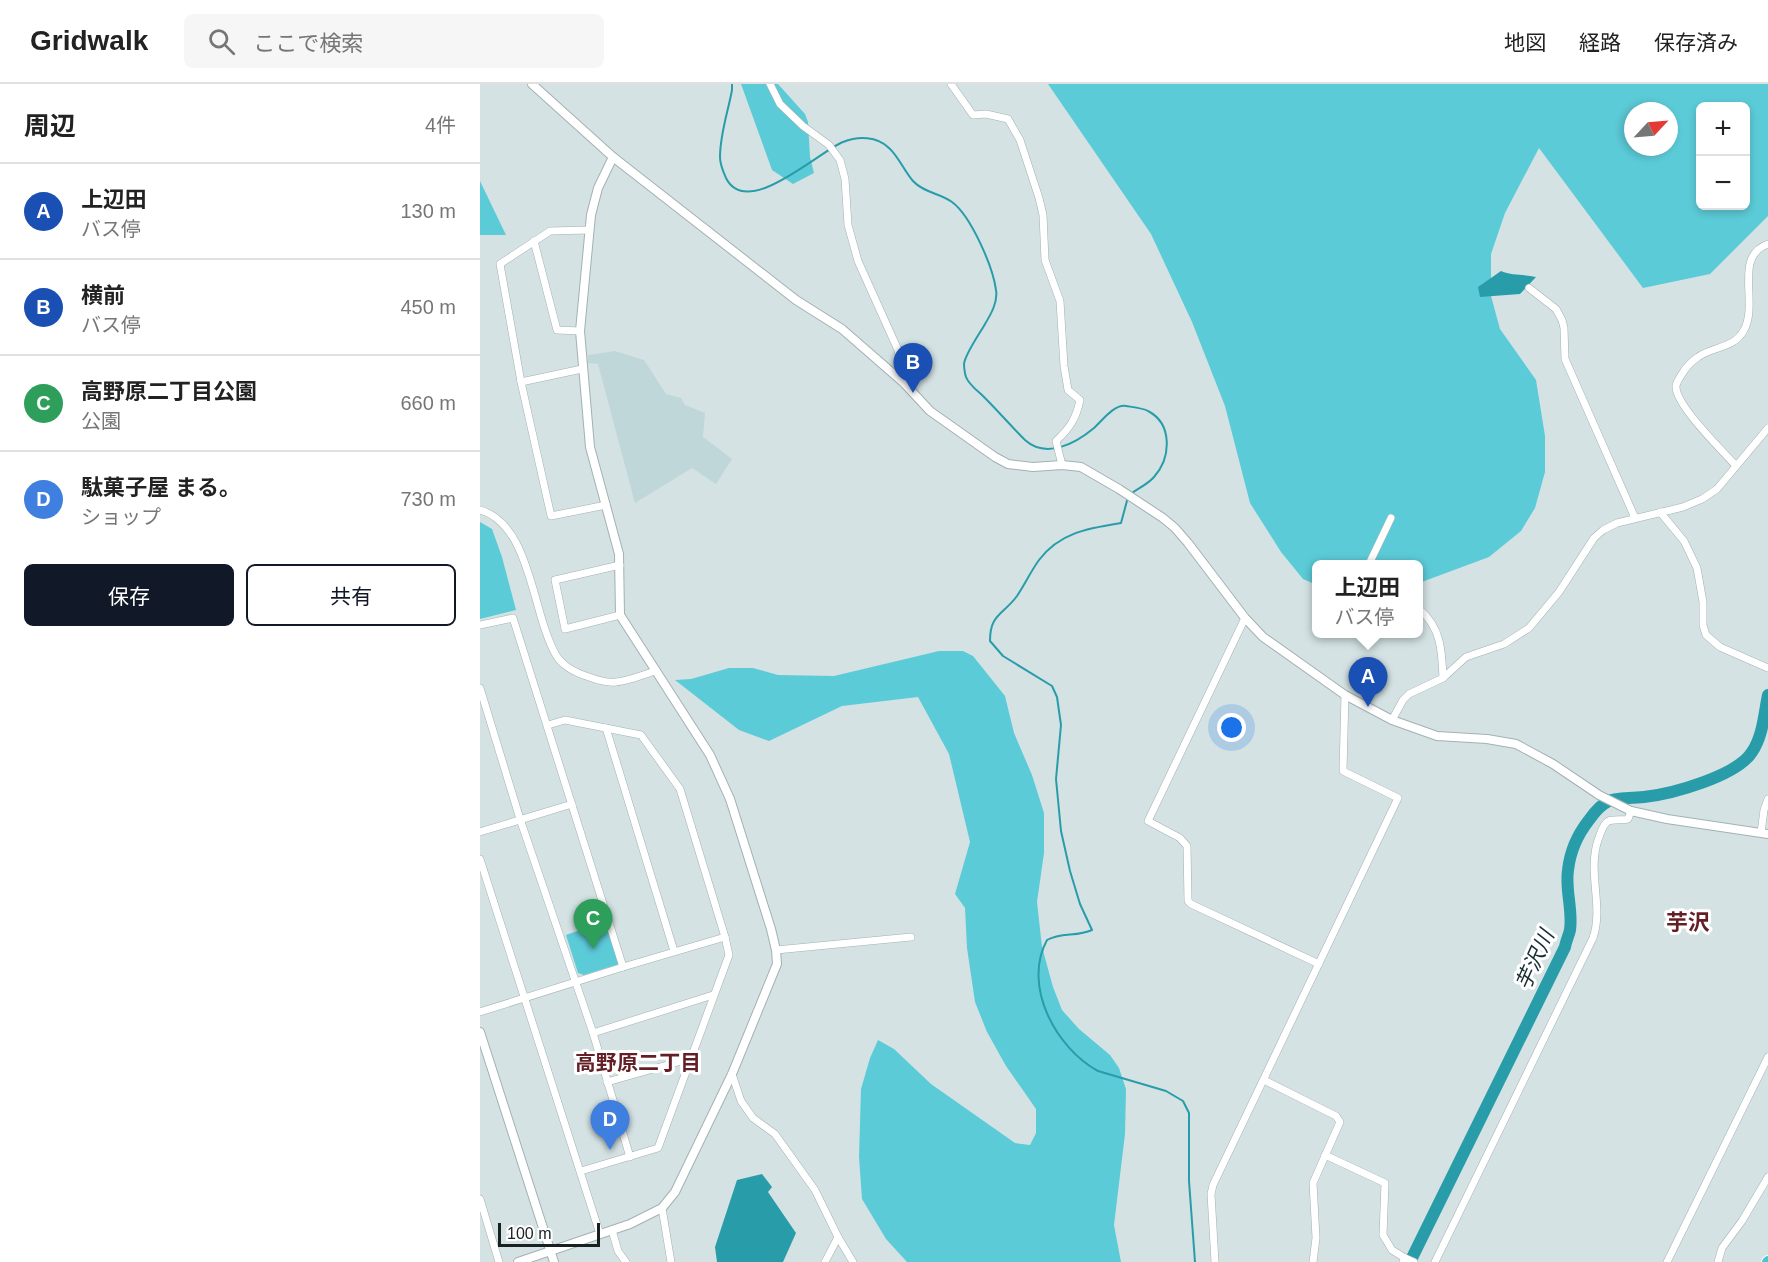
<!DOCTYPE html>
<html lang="ja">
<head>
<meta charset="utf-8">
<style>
  body { margin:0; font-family:Arial,"Noto Sans JP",sans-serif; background:#f6f6f6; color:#222 }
  .controls { position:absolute; right:18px; top:18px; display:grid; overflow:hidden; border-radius:9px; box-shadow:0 3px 9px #0003 }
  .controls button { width:54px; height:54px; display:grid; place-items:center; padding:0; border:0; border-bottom:2px solid #e0e0e0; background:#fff; color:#222; font:30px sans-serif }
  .compass { position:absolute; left:1144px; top:18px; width:54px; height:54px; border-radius:50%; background:#fff; box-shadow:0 3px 9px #0003; rotate:64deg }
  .scale { position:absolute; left:18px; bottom:15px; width:102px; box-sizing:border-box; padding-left:6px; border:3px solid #1a1f20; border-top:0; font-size:16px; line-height:21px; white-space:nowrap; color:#1a1f20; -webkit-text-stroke:4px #fff; paint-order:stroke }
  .you { position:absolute; left:752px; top:644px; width:21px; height:21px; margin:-15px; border:4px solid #fff; border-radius:50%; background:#1a73e8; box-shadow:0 0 0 9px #1a73e833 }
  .badge { display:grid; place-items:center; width:39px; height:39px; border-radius:50%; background:#111827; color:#fff; font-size:20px; font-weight:700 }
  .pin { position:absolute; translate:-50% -50px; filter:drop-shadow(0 2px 3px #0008) }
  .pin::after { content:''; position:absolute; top:32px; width:21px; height:18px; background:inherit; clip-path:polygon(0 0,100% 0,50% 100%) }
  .popup { position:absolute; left:832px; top:476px; width:111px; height:78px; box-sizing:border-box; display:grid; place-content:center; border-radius:9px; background:#fff; filter:drop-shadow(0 2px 4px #0005); font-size:20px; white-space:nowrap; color:#767676 }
  .popup b { font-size:22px; color:#222 }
  .popup::after { content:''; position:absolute; left:50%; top:100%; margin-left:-12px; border:12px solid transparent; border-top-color:#fff }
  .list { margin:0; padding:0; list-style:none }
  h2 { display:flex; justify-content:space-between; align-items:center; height:78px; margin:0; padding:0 24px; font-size:26px }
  h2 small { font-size:20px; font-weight:400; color:#767676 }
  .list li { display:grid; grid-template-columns:39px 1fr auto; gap:18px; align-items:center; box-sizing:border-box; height:96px; padding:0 24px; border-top:2px solid #e0e0e0 }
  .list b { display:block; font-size:22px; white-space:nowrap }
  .list p { margin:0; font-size:20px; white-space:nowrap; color:#767676 }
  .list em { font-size:20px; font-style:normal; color:#767676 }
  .actions { display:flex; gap:12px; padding:18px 24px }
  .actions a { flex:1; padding:14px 0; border:2px solid #111827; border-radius:9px; text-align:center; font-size:21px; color:#111827 }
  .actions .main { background:#111827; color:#fff }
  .icon { flex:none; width:33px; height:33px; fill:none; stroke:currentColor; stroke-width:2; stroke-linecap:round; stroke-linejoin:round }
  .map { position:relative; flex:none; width:1288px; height:1178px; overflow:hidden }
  header { display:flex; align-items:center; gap:36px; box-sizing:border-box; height:84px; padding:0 30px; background:#fff; border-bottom:2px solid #e0e0e0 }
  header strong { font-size:28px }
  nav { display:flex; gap:33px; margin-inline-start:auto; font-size:21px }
  .search { width:420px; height:54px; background:#f6f6f6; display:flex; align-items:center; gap:15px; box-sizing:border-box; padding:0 21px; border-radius:9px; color:#767676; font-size:22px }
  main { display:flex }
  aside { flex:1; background:#fff }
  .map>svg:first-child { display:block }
  .built { fill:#c0d7da }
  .green { fill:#5ccbd8; fill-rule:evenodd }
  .water { fill:#289da9 }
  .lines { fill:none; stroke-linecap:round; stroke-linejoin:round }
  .stream { stroke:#289da9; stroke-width:2 }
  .river { stroke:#289da9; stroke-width:12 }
  .minor-casing { stroke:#a3b1b2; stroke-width:8 }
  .tertiary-casing { stroke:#a3b1b2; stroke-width:10 }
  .trunk-casing { stroke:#fff; stroke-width:12 }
  .minor { stroke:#fff; stroke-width:7 }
  .tertiary { stroke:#fff; stroke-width:8 }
  .trunk { stroke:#48c7d3; stroke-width:10 }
  .labels { text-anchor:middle; stroke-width:6; stroke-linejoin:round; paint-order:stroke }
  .water-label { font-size:21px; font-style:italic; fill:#162e31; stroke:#fff }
  .neighbourhood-label { font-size:21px; font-weight:bold; fill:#641f26; stroke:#fff }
  .quarter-label { font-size:22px; font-weight:bold; fill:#641f26; stroke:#fff }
</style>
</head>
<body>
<header>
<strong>Gridwalk</strong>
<div class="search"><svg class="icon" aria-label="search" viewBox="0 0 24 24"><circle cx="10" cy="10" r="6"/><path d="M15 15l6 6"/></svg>ここで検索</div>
<nav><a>地図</a><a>経路</a><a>保存済み</a></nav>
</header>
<main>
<aside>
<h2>周辺<small>4件</small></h2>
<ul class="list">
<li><span class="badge" style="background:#1a4fb4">A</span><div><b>上辺田</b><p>バス停</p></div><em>130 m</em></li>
<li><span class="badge" style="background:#1a4fb4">B</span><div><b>横前</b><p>バス停</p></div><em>450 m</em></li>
<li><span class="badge" style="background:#2e9e5b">C</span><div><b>高野原二丁目公園</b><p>公園</p></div><em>660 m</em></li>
<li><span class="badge" style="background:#3f7fe0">D</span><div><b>駄菓子屋 まる。</b><p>ショップ</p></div><em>730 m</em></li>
</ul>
<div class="actions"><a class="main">保存</a><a>共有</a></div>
</aside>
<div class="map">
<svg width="1288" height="1178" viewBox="0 0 1288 1178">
  <rect width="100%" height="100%" fill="#d4e2e4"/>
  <polygon class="built" points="135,267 164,276 186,310 201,314 205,321 225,329 223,353 252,375 236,400 212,384 155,419 118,280 108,279 108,271"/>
  <g class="green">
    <polygon points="261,0 298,0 325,30 328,38 330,73 334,89 313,100 292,86"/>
    <path d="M568,0h720v132l-58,58 -67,14 -104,-140 -34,65 -14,41v42l9,33 36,51 9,56v36l-10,36 -14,23 -32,26 -70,26v-19h-102v21l-14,-6 -22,-27 -31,-49 -25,-97 -33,-84 -41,-88zM1220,22h46v100h-46zM1153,27h36v36h-36z"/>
    <polygon points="0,97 26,151 0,151"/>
    <polygon points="0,438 12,445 22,473 36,526 0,535"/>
    <polygon points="459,567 483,567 493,572 525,612 534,649 552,691 564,729 564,769 557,818 562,863 573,903 582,926 599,945 630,971 639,984 646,1005 645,1050 634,1141 641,1178 427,1178 406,1155 382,1115 379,1073 381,1005 390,974 398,956 414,965 451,1000 535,1059 550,1061 556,1049 556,1025 526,982 507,948 495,918 487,864 485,824 475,810 490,758 469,670 438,613 362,622 289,657 259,646 195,596 211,595 249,584 273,584 298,591 354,592"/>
    <polygon points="126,837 139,880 104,891 98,889 86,851"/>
  </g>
  <g class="water">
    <path d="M1021,187c11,5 23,3 35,6l-16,17 -40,3 -2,-10z"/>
    <polygon points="282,1090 292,1103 288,1108 316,1149 303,1178 237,1178 235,1163 257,1096"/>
  </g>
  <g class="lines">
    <g class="stream">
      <path d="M252,0v6c-4,22 -12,44 -12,67 0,8 3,14 6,21 21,42 92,-26 117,-36 15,-6 34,-6 46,6 10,9 15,23 24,33 11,12 27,12 39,21 19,14 41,65 44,88 2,12 -5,24 -11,34 -5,9 -20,30 -21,40 0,3 1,11 2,13 3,8 13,15 18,20 14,14 27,29 41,43 21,19 50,4 69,-12 8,-7 20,-24 32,-22 6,1 17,2 22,5 25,13 23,47 6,66 -6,7 -15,11 -22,16"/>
      <path d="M648,413l-7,26c-31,5 -61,9 -82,37 -8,11 -14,24 -22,36 -14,19 -27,18 -27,45l13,15 49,30 5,11 4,28 -5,54 5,52 9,40 10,33 12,26c-15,7 -31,2 -45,10 -25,46 9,108 51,131l68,20 17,10 6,12v68l6,81"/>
    </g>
    <path class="river" d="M930,1178l155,-315c1,-6 4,-12 5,-17 3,-20 -5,-40 -2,-60 2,-18 10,-36 21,-50 19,-27 28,-20 55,-23 28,-3 93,-21 108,-45 11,-16 12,-38 16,-57"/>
    <g class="minor-casing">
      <g id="minor">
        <polyline points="290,0 300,20 323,42 349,61 360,76 365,95 368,141 378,177 418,266 424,299"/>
        <path d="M471,0l22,31 13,-1 22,5 12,21 19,58 4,17 2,45 15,41 4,65 4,24 12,10c-4,19 -10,28 -24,41l6,24"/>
        <polyline points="109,146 70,147 20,180 41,298 71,432 126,421"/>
        <polyline points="54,157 77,246 100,247"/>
        <polyline points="1049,204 1076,225 1082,236 1084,244 1085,275 1155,434"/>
        <polyline points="41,298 102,285"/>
        <path d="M1256,382c-13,-15 -61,-61 -60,-80 1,-5 4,-9 6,-12 4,-7 10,-13 16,-17 15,-11 36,-8 46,-27 15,-27 -11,-74 24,-86"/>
        <path d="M0,426c51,14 52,104 76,145 7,12 20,18 33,22 8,3 18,6 27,5 12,-1 27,-7 39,-11"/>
        <polyline points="1180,428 1204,457 1217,484 1223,518 1223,541 1226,551 1240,563 1288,584"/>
        <polyline points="889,480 911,434"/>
        <polyline points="140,481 75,496 85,545 140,531"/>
        <path d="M939,525c22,18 23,42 24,69"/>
        <polyline points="765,534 668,737 700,754 707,762 708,817 711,820 839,880"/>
        <polyline points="0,541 33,534 143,883"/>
        <polyline points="0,604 40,735 113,949 150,1073"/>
        <polyline points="912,636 923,616 929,610 963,594 986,573 1024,560 1049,544 1079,508 1114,454 1123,446 1137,439 1203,423 1222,415 1237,405 1288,344"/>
        <polyline points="68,641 85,636 161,651 200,705 245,853 249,871 178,1064 101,1087"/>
        <polyline points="126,644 194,867"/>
        <polyline points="0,748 92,720"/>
        <polyline points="1281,749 1284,726 1288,715"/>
        <polyline points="0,775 120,1150"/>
        <polyline points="296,866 431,853"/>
        <polyline points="0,928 143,883 245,853"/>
        <polyline points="113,949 233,911"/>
        <polyline points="252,990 261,1017 273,1034 295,1050 335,1106 358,1153 373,1178"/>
        <polyline points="784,996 856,1032 860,1038 833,1099 836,1154 833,1178"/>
        <polyline points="127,998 212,974"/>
        <polyline points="845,1071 905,1099 903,1151 912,1166 925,1174"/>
        <polyline points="0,1115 19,1178"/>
        <polyline points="182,1124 191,1178"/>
        <polyline points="132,1146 138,1167 146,1178"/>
        <polyline points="345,1178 358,1153"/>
        <polyline points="735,1178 731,1110 733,1101 918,714 863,687 865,611"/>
        <polyline points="923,1178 925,1174 934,1178"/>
        <path d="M955,1178l158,-324c11,-32 -6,-65 5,-98 2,-5 4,-13 8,-17 4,-5 16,-2 22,-4l3,-8"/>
        <polyline points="1187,1178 1288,973"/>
        <polyline points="1238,1178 1242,1164 1262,1137 1288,1093"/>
      </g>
    </g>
    <g class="tertiary-casing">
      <g id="tertiary">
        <polyline points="52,0 133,73 316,216 362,245 424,299 450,327 515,373 528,380 553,383 582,381 601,383 639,405 683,434 695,444 708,459 765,534 783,553 865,611 912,636 957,652 1007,655 1036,660 1073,680 1119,711 1151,727 1187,735 1288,750"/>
        <polyline points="0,948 74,1178"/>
        <polyline points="38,1178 150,1140 182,1124 195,1108 252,990 297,880 296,866 291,845 250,715 230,671 140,531 139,470 110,363 100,247 111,131 118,104 133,73"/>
      </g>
    </g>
    <g class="trunk-casing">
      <polyline id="trunk" points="1287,1178 1288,1177"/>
    </g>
    <use href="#minor" class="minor"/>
    <use href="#tertiary" class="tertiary"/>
    <use href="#trunk" class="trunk"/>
  </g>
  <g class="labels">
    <g class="water-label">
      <text transform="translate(1055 876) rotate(-66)" y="7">芋沢川</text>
    </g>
    <g class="neighbourhood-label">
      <text x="158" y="986">高野原二丁目</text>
    </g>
    <g class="quarter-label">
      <text x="1208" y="846">芋沢</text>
    </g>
  </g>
</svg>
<div class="controls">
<button>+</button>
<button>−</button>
</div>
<svg class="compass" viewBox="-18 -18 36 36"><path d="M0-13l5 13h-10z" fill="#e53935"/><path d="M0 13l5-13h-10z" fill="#767676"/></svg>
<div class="scale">100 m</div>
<div class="you"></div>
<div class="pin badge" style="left:888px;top:623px;background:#1a4fb4">A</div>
<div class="popup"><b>上辺田</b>バス停</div>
<div class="pin badge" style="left:433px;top:309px;background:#1a4fb4">B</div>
<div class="pin badge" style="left:113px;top:865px;background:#2e9e5b">C</div>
<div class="pin badge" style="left:130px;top:1066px;background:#3f7fe0">D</div>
</div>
</main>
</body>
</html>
